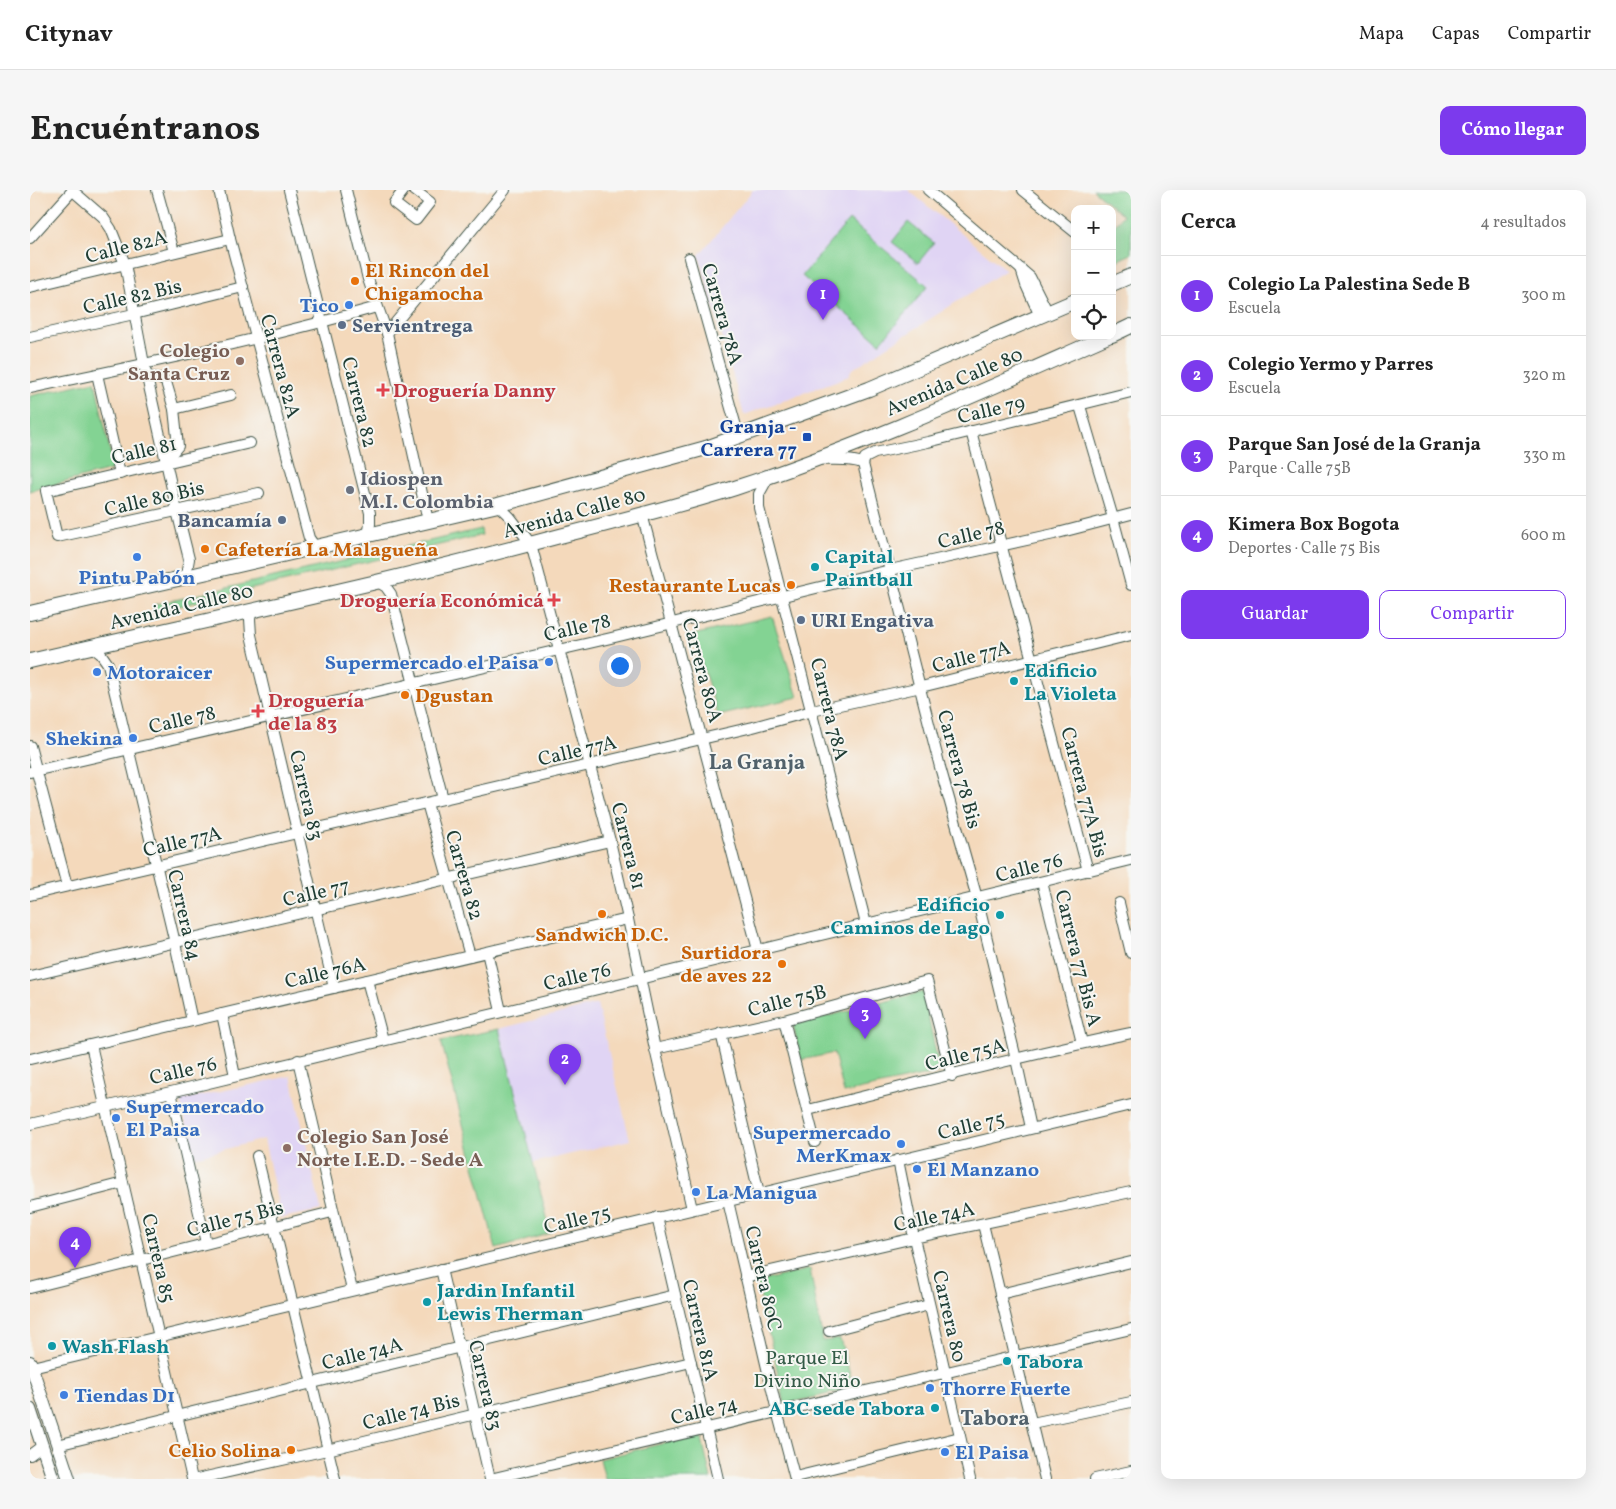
<!DOCTYPE html>
<html lang="es">
<head>
<meta charset="utf-8">
<style>
  body { margin:0; font-family:Vollkorn,serif; background:#f6f6f6; color:#222 }
  .controls { position:absolute; right:15px; top:15px; display:grid; overflow:hidden; border-radius:10px; box-shadow:0 5px 20px #0002 }
  .controls button { width:45px; height:45px; display:grid; place-items:center; padding:0; border:0; border-bottom:1px solid #e0e0e0; background:#fff; color:#222; font:25px sans-serif }
  .you { position:absolute; left:589px; top:475px; width:18px; height:18px; margin:-12px; border:4px solid #fff; border-radius:50%; background:#1a73e8; box-shadow:0 0 0 8px #1a73e833 }
  .badge { display:grid; place-items:center; width:32px; height:32px; border-radius:50%; background:#7c3aed; color:#fff; font-size:16px; font-weight:700 }
  .pin { position:absolute; translate:-50% -41px; filter:drop-shadow(0 1px 2px #0008) }
  .pin::after { content:''; position:absolute; top:26px; width:18px; height:15px; background:inherit; clip-path:polygon(0 0,100% 0,50% 100%) }
  .list { margin:0; padding:0; list-style:none }
  h2 { display:flex; justify-content:space-between; align-items:center; height:65px; margin:0; padding:0 20px; font-size:21px }
  h2 small { font-size:16px; font-weight:400; color:#767676 }
  .list li { display:grid; grid-template-columns:32px 1fr auto; gap:15px; align-items:center; box-sizing:border-box; height:80px; padding:0 20px; border-top:1px solid #e0e0e0 }
  .list b { display:block; font-size:19px; white-space:nowrap }
  .list p { margin:0; font-size:16px; white-space:nowrap; color:#767676 }
  .list em { font-size:16px; font-style:normal; color:#767676 }
  .actions { display:flex; gap:10px; padding:15px 20px }
  .actions a { flex:1; padding:11px 0; border:1px solid #7c3aed; border-radius:10px; text-align:center; font-size:18px; color:#7c3aed }
  .actions .main { background:#7c3aed; color:#fff }
  .icon { flex:none; width:28px; height:28px; fill:none; stroke:currentColor; stroke-width:2; stroke-linecap:round; stroke-linejoin:round }
  .map { position:relative; flex:none; width:1101px; height:1289px; overflow:hidden; border-radius:10px }
  header { display:flex; align-items:center; gap:30px; box-sizing:border-box; height:70px; padding:0 25px; background:#fff; border-bottom:1px solid #e0e0e0 }
  header strong { font-size:24px }
  nav { display:flex; gap:28px; margin-inline-start:auto; font-size:18px }
  .intro { display:flex; align-items:center; justify-content:space-between; box-sizing:border-box; height:120px; padding:0 30px }
  h1 { margin:0; font-size:35px }
  .button { padding:12px 22px; border-radius:10px; background:#7c3aed; color:#fff; font-size:18px; font-weight:700 }
  main { display:flex; gap:30px; padding:0 30px }
  aside { flex:1; background:#fff; border-radius:10px; box-shadow:0 5px 20px #0002 }
  .map>svg:first-child { display:block }
  .built { fill:#e0d4f4 }
  .green { fill:#83d393; stroke:#518864 }
  .lines { fill:none; stroke-linecap:round; stroke-linejoin:round }
  .minor-casing { stroke:#3f5448; stroke-width:12 }
  .major-casing { stroke:#3f5448; stroke-width:14 }
  .highway-casing { stroke:#3f5448; stroke-width:16 }
  .minor { stroke:#fff; stroke-width:10 }
  .major { stroke:#fff; stroke-width:12 }
  .highway { stroke:#fff; stroke-width:14 }
  .food-dot { fill:#e8710a; stroke:#f6f6f2; stroke-width:2 }
  .shop-dot { fill:#3f7fe0; stroke:#f6f6f2; stroke-width:2 }
  .service-dot { fill:#5c6f8a; stroke:#f6f6f2; stroke-width:2 }
  .education-dot { fill:#8d6e63; stroke:#f6f6f2; stroke-width:2 }
  .health-dot { fill:#e0444e; stroke:#f6f6f2; stroke-width:2 }
  .transit-dot { fill:#1a4fb4; stroke:#f6f6f2; stroke-width:2 }
  .worship-dot { fill:#6b7280; stroke:#f6f6f2; stroke-width:2 }
  .culture-dot { fill:#0f9aa8; stroke:#f6f6f2; stroke-width:2 }
  .labels { text-anchor:middle; stroke-width:4; stroke-linejoin:round; paint-order:stroke }
  .street-label { font-size:20px; fill:#1f3d34; stroke:#f6f6f2 }
  .food-label { font-size:20px; font-weight:bold; fill:#c56008; stroke:#f6f6f2; text-anchor:start }
  .shop-label { font-size:20px; font-weight:bold; fill:#366cbe; stroke:#f6f6f2; text-anchor:start }
  .service-label { font-size:20px; font-weight:bold; fill:#4e5e75; stroke:#f6f6f2; text-anchor:start }
  .education-label { font-size:20px; font-weight:bold; fill:#785e54; stroke:#f6f6f2; text-anchor:end }
  .health-label { font-size:20px; font-weight:bold; fill:#be3a42; stroke:#f6f6f2; text-anchor:start }
  .transit-label { font-size:20px; font-weight:bold; fill:#164399; stroke:#f6f6f2; text-anchor:end }
  .worship-label { font-size:20px; font-weight:bold; fill:#5b616d; stroke:#f6f6f2; text-anchor:start }
  .culture-label { font-size:20px; font-weight:bold; fill:#0d838f; stroke:#f6f6f2; text-anchor:start }
  .park-label { font-size:20px; fill:#335b47; stroke:#f6f6f2 }
  .neighbourhood-label { font-size:21px; font-weight:bold; fill:#51616b; stroke:#f6f6f2 }
</style>
</head>
<body>
<header>
<strong>Citynav</strong>
<nav><a>Mapa</a><a>Capas</a><a>Compartir</a></nav>
</header>
<div class="intro"><h1>Encuéntranos</h1><a class="button">Cómo llegar</a></div>
<main>
<div class="map">
<svg width="1101" height="1289" viewBox="0 0 1101 1289">
  <rect width="100%" height="100%" fill="#f6f6f2"/>
  <filter id="ink" filterUnits="userSpaceOnUse"><feTurbulence type="fractalNoise" baseFrequency=".02" numOctaves="2"/><feDisplacementMap in="SourceGraphic" scale="10" xChannelSelector="R" yChannelSelector="G"/><feConvolveMatrix kernelMatrix="1 2 1 2 8 2 1 2 1" color-interpolation-filters="sRGB"/></filter>
  <filter id="wash" filterUnits="userSpaceOnUse"><feTurbulence type="fractalNoise" baseFrequency=".0096" numOctaves="4" result="noise"/><feDisplacementMap in="SourceGraphic" scale="20" xChannelSelector="R" yChannelSelector="G"/><feGaussianBlur stdDeviation="1.12" result="paint"/><feColorMatrix in="noise" values="0 0 0 0 0 0 0 0 0 0 0 0 0 0 0 0 0 1.4 0 .05"/><feComposite in="paint" operator="in"/></filter>
  <g filter="url(#wash)">
    <rect width="100%" height="100%" fill="#f4d9bb"/>
    <g class="built">
      <polygon points="723,0 878,0 976,80 821,180 819,186 714,225 669,65"/>
      <polygon points="567,814 600,950 503,973 469,839"/>
      <polygon points="261,886 291,1020 251,1028 234,949 165,967 150,910"/>
    </g>
    <g class="green">
      <polygon points="1063,0 1101,0 1101,64 1082,73 1082,38 1093,25"/>
      <polygon points="819,30 898,96 850,153 772,86"/>
      <polygon points="878,32 904,53 888,73 862,52"/>
      <polygon points="65,191 84,279 0,301 0,206"/>
      <polygon points="451,339 452,345 124,422 123,415"/>
      <polygon points="742,426 768,507 688,526 663,445"/>
      <polygon points="893,802 910,882 814,903 804,863 771,870 763,835"/>
      <polygon points="469,839 521,1043 466,1059 411,851"/>
      <polygon points="780,1079 793,1151 810,1149 824,1198 755,1214 727,1092"/>
      <polygon points="671,1244 681,1289 575,1289 570,1269"/>
    </g>
  </g>
  <g filter="url(#ink)">
    <g class="lines">
      <g class="minor-casing">
        <g id="minor">
          <polyline points="42,0 73,27 81,39 95,74 114,174 147,321 159,369 157,380 154,389"/>
          <polyline points="127,0 144,62"/>
          <polyline points="189,0 200,49 279,348 286,358"/>
          <polyline points="259,0 340,323 340,334 338,346"/>
          <polyline points="316,0 338,89 357,143 398,331"/>
          <polyline points="374,0 364,13 386,30 400,12 384,0"/>
          <polyline points="898,0 1000,87 1018,123"/>
          <polyline points="993,0 1045,42"/>
          <polyline points="0,48 43,0"/>
          <polyline points="659,68 709,247"/>
          <polyline points="991,79 996,95 1010,126"/>
          <polyline points="0,97 200,49"/>
          <polyline points="357,143 475,0"/>
          <polyline points="0,147 104,124 213,97"/>
          <polyline points="67,184 90,284"/>
          <polyline points="118,187 129,188 136,192 144,219 148,256 143,262 136,265"/>
          <path d="M0,198c116,-24 233,-49 347,-81"/>
          <polyline points="1050,216 1083,328 1101,395"/>
          <polyline points="144,219 201,205"/>
          <polyline points="941,241 1058,681"/>
          <polyline points="220,253 16,301 27,347 229,303"/>
          <path d="M789,269c12,2 35,-1 44,5"/>
          <polyline points="833,274 910,577 947,708 986,869 1001,938"/>
          <polyline points="833,274 835,268 845,263 898,252 1101,202"/>
          <polyline points="739,286 729,304 729,318 836,734"/>
          <polyline points="468,315 480,327 501,354 580,651 598,729 625,859 662,1019"/>
          <polyline points="612,324 728,760"/>
          <polyline points="348,392 356,397 361,404 413,609"/>
          <polyline points="222,420 220,429 221,445 304,798"/>
          <polyline points="62,457 71,464 78,474 145,753 162,831"/>
          <polyline points="0,556 37,696"/>
          <polyline points="0,582 581,448 860,380 1024,344 1101,324"/>
          <polyline points="397,613 440,766"/>
          <polyline points="1012,692 1052,853"/>
          <polyline points="0,705 723,537 782,521 891,497 1101,445"/>
          <polyline points="1089,713 1101,763"/>
          <polyline points="457,762 471,821"/>
          <polyline points="0,786 580,651"/>
          <polyline points="337,790 353,850"/>
          <polyline points="192,824 205,886"/>
          <polyline points="754,830 785,952"/>
          <polyline points="691,843 729,1003"/>
          <polyline points="61,855 162,1289"/>
          <polyline points="625,859 754,830 897,791 922,886"/>
          <polyline points="0,869 598,729"/>
          <polyline points="268,870 322,1100"/>
          <polyline points="141,902 176,1053"/>
          <path d="M778,920c107,-26 215,-55 323,-77"/>
          <polyline points="0,934 141,902 1101,670"/>
          <polyline points="227,966 305,1289"/>
          <polyline points="868,970 884,1048 940,1289"/>
          <polyline points="698,1011 747,1221 765,1289"/>
          <polyline points="0,1017 93,993"/>
          <polyline points="627,1027 688,1289"/>
          <polyline points="953,1034 1015,1289"/>
          <polyline points="411,1079 460,1289 1101,1139"/>
          <polyline points="715,1087 884,1048 1101,1002"/>
          <polyline points="0,1098 302,1022"/>
          <polyline points="970,1104 1101,1072"/>
          <polyline points="799,1141 899,1115"/>
          <polyline points="2,1177 1101,915"/>
          <polyline points="1002,1233 1101,1212"/>
          <polyline points="27,1255 645,1105"/>
          <polyline points="0,1265 12,1256"/>
          <polyline points="765,1287 930,1247"/>
          <polyline points="167,1289 297,1260 661,1172"/>
          <polyline points="1065,1289 1101,1281"/>
        </g>
      </g>
      <g class="major-casing">
        <g id="major">
          <polyline points="0,1172 39,1289"/>
          <polyline points="0,1219 23,1289"/>
        </g>
      </g>
      <g class="highway-casing">
        <g id="highway">
          <polyline points="1082,94 1101,86"/>
          <polyline points="1082,145 1101,136"/>
          <polyline points="0,423 468,315 676,258 839,199 1045,111"/>
          <path d="M0,471c177,-41 355,-78 530,-125 59,-15 118,-30 175,-48 128,-42 250,-98 373,-152"/>
        </g>
      </g>
      <use href="#minor" class="minor"/>
      <use href="#major" class="major"/>
      <use href="#highway" class="highway"/>
    </g>
  </g>
  <g class="food-dot">
    <circle cx="325" cy="91" r="5"/>
    <circle cx="175" cy="359" r="5"/>
    <circle cx="761" cy="395" r="5"/>
    <circle cx="375" cy="505" r="5"/>
    <circle cx="572" cy="724" r="5"/>
    <circle cx="752" cy="774" r="5"/>
    <circle cx="261" cy="1260" r="5"/>
  </g>
  <g class="shop-dot">
    <circle cx="319" cy="115" r="5"/>
    <circle cx="107" cy="367" r="5"/>
    <circle cx="519" cy="472" r="5"/>
    <circle cx="67" cy="482" r="5"/>
    <circle cx="103" cy="548" r="5"/>
    <circle cx="86" cy="928" r="5"/>
    <circle cx="871" cy="954" r="5"/>
    <circle cx="887" cy="979" r="5"/>
    <circle cx="666" cy="1002" r="5"/>
    <circle cx="900" cy="1198" r="5"/>
    <circle cx="34" cy="1205" r="5"/>
    <circle cx="915" cy="1262" r="5"/>
  </g>
  <g class="service-dot">
    <circle cx="312" cy="135" r="5"/>
    <circle cx="252" cy="330" r="5"/>
    <circle cx="771" cy="430" r="5"/>
  </g>
  <g class="education-dot">
    <circle cx="210" cy="171" r="5"/>
    <circle cx="257" cy="958" r="5"/>
  </g>
  <g class="health-dot">
    <path d="M350.5 192.5h5v5h5v5h-5v5h-5v-5h-5v-5h5z"/>
    <path d="M521.5 402.5h5v5h5v5h-5v5h-5v-5h-5v-5h5z"/>
    <path d="M225.5 513.5h5v5h5v5h-5v5h-5v-5h-5v-5h5z"/>
  </g>
  <rect class="transit-dot" x="772" y="242" width="10" height="10" rx="2.5"/>
  <circle class="worship-dot" cx="320" cy="300" r="5"/>
  <g class="culture-dot">
    <circle cx="785" cy="377" r="5"/>
    <circle cx="984" cy="491" r="5"/>
    <circle cx="970" cy="725" r="5"/>
    <circle cx="397" cy="1112" r="5"/>
    <circle cx="22" cy="1156" r="5"/>
    <circle cx="977" cy="1171" r="5"/>
    <circle cx="905" cy="1218" r="5"/>
  </g>
  <g class="labels">
    <g class="street-label">
      <text transform="translate(96 56) rotate(-14)" y="7">Calle 82A</text>
      <text transform="translate(102 106) rotate(-13)" y="7">Calle 82 Bis</text>
      <text transform="translate(693 124) rotate(74)" y="7">Carrera 78A</text>
      <text transform="translate(251 176) rotate(75)" y="7">Carrera 82A</text>
      <text transform="translate(924 191) rotate(-23)" y="7">Avenida Calle 80</text>
      <text transform="translate(330 212) rotate(76)" y="7">Carrera 82</text>
      <text transform="translate(961 219) rotate(-13)" y="7">Calle 79</text>
      <text transform="translate(114 260) rotate(-13)" y="7">Calle 81</text>
      <text transform="translate(124 308) rotate(-13)" y="7">Calle 80 Bis</text>
      <text transform="translate(544 322) rotate(-15)" y="7">Avenida Calle 80</text>
      <text transform="translate(941 344) rotate(-13)" y="7">Calle 78</text>
      <text transform="translate(151 416) rotate(-13)" y="7">Avenida Calle 80</text>
      <text transform="translate(547 437) rotate(-13)" y="7">Calle 78</text>
      <text transform="translate(941 466) rotate(-14)" y="7">Calle 77A</text>
      <text transform="translate(673 480) rotate(75)" y="7">Carrera 80A</text>
      <text transform="translate(800 519) rotate(76)" y="7">Carrera 78A</text>
      <text transform="translate(152 529) rotate(-13)" y="7">Calle 78</text>
      <text transform="translate(547 560) rotate(-13)" y="7">Calle 77A</text>
      <text transform="translate(930 579) rotate(75)" y="7">Carrera 78 Bis</text>
      <text transform="translate(1055 602) rotate(75)" y="7">Carrera 77A Bis</text>
      <text transform="translate(277 605) rotate(77)" y="7">Carrera 83</text>
      <text transform="translate(152 651) rotate(-13)" y="7">Calle 77A</text>
      <text transform="translate(599 656) rotate(76)" y="7">Carrera 81</text>
      <text transform="translate(999 677) rotate(-14)" y="7">Calle 76</text>
      <text transform="translate(435 685) rotate(74)" y="7">Carrera 82</text>
      <text transform="translate(286 702) rotate(-13)" y="7">Calle 77</text>
      <text transform="translate(155 725) rotate(77)" y="7">Carrera 84</text>
      <text transform="translate(1049 768) rotate(76)" y="7">Carrera 77 Bis A</text>
      <text transform="translate(295 782) rotate(-13)" y="7">Calle 76A</text>
      <text transform="translate(547 786) rotate(-13)" y="7">Calle 76</text>
      <text transform="translate(757 810) rotate(-14)" y="7">Calle 75B</text>
      <text transform="translate(935 864) rotate(-14)" y="7">Calle 75A</text>
      <text transform="translate(153 880) rotate(-13)" y="7">Calle 76</text>
      <text transform="translate(941 935) rotate(-13)" y="7">Calle 75</text>
      <text transform="translate(904 1026) rotate(-12)" y="7">Calle 74A</text>
      <text transform="translate(205 1028) rotate(-14)" y="7">Calle 75 Bis</text>
      <text transform="translate(547 1029) rotate(-13)" y="7">Calle 75</text>
      <text transform="translate(129 1068) rotate(77)" y="7">Carrera 85</text>
      <text transform="translate(734 1088) rotate(77)" y="7">Carrera 80C</text>
      <text transform="translate(920 1126) rotate(77)" y="7">Carrera 80</text>
      <text transform="translate(671 1140) rotate(77)" y="7">Carrera 81A</text>
      <text transform="translate(332 1163) rotate(-14)" y="7">Calle 74A</text>
      <text transform="translate(456 1195) rotate(77)" y="7">Carrera 83</text>
      <text transform="translate(674 1220) rotate(-13)" y="7">Calle 74</text>
      <text transform="translate(381 1221) rotate(-14)" y="7">Calle 74 Bis</text>
    </g>
    <g class="food-label">
      <text x="335" y="87">El Rincon del<tspan x="335" dy="23">Chigamocha</tspan></text>
      <text x="185" y="366">Cafetería La Malagueña</text>
      <text x="751" y="402" text-anchor="end">Restaurante Lucas</text>
      <text x="385" y="512">Dgustan</text>
      <text x="572" y="751" text-anchor="middle">Sandwich D.C.</text>
      <text x="742" y="769" text-anchor="end">Surtidora<tspan x="742" dy="23">de aves 22</tspan></text>
      <text x="251" y="1267" text-anchor="end">Celio Solina</text>
    </g>
    <g class="shop-label">
      <text x="309" y="122" text-anchor="end">Tico</text>
      <text x="107" y="394" text-anchor="middle">Pintu Pabón</text>
      <text x="509" y="479" text-anchor="end">Supermercado el Paisa</text>
      <text x="77" y="489">Motoraicer</text>
      <text x="93" y="555" text-anchor="end">Shekina</text>
      <text x="96" y="923">Supermercado<tspan x="96" dy="23">El Paisa</tspan></text>
      <text x="861" y="949" text-anchor="end">Supermercado<tspan x="861" dy="23">MerKmax</tspan></text>
      <text x="897" y="986">El Manzano</text>
      <text x="676" y="1009">La Manigua</text>
      <text x="910" y="1205">Thorre Fuerte</text>
      <text x="44" y="1212">Tiendas D1</text>
      <text x="925" y="1269">El Paisa</text>
    </g>
    <g class="service-label">
      <text x="322" y="142">Servientrega</text>
      <text x="242" y="337" text-anchor="end">Bancamía</text>
      <text x="781" y="437">URI Engativa</text>
    </g>
    <g class="education-label">
      <text x="200" y="167">Colegio<tspan x="200" dy="23">Santa Cruz</tspan></text>
      <text x="267" y="953" text-anchor="start">Colegio San José<tspan x="267" dy="23">Norte I.E.D. - Sede A</tspan></text>
    </g>
    <g class="health-label">
      <text x="363" y="207">Droguería Danny</text>
      <text x="514" y="417" text-anchor="end">Droguería Económicá</text>
      <text x="238" y="517">Droguería<tspan x="238" dy="23">de la 83</tspan></text>
    </g>
    <g class="transit-label">
      <text x="767" y="243">Granja -<tspan x="767" dy="23">Carrera 77</tspan></text>
    </g>
    <g class="worship-label">
      <text x="330" y="295">Idiospen<tspan x="330" dy="23">M.I. Colombia</tspan></text>
    </g>
    <g class="culture-label">
      <text x="795" y="373">Capital<tspan x="795" dy="23">Paintball</tspan></text>
      <text x="994" y="487">Edificio<tspan x="994" dy="23">La Violeta</tspan></text>
      <text x="960" y="721" text-anchor="end">Edificio<tspan x="960" dy="23">Caminos de Lago</tspan></text>
      <text x="407" y="1107">Jardin Infantil<tspan x="407" dy="23">Lewis Therman</tspan></text>
      <text x="32" y="1163">Wash Flash</text>
      <text x="987" y="1178">Tabora</text>
      <text x="895" y="1225" text-anchor="end">ABC sede Tabora</text>
    </g>
    <g class="park-label">
      <text x="777" y="1174">Parque El<tspan x="777" dy="23">Divino Niño</tspan></text>
    </g>
    <g class="neighbourhood-label">
      <text x="727" y="579">La Granja</text>
      <text x="965" y="1235">Tabora</text>
    </g>
  </g>
</svg>
<div class="controls">
<button>+</button>
<button>−</button>
<button><svg class="icon" aria-label="locate" viewBox="0 0 24 24"><circle cx="12" cy="12" r="6"/><path d="M12 2v4M12 18v4M2 12h4M18 12h4"/></svg></button>
</div>
<div class="you"></div>
<div class="pin badge" style="left:793px;top:130px">1</div>
<div class="pin badge" style="left:535px;top:895px">2</div>
<div class="pin badge" style="left:835px;top:849px">3</div>
<div class="pin badge" style="left:45px;top:1078px">4</div>
</div>
<aside>
<h2>Cerca<small>4 resultados</small></h2>
<ul class="list">
<li><span class="badge">1</span><div><b>Colegio La Palestina Sede B</b><p>Escuela</p></div><em>300 m</em></li>
<li><span class="badge">2</span><div><b>Colegio Yermo y Parres</b><p>Escuela</p></div><em>320 m</em></li>
<li><span class="badge">3</span><div><b>Parque San José de la Granja</b><p>Parque · Calle 75B</p></div><em>330 m</em></li>
<li><span class="badge">4</span><div><b>Kimera Box Bogota</b><p>Deportes · Calle 75 Bis</p></div><em>600 m</em></li>
</ul>
<div class="actions"><a class="main">Guardar</a><a>Compartir</a></div>
</aside>
</main>
</body>
</html>
